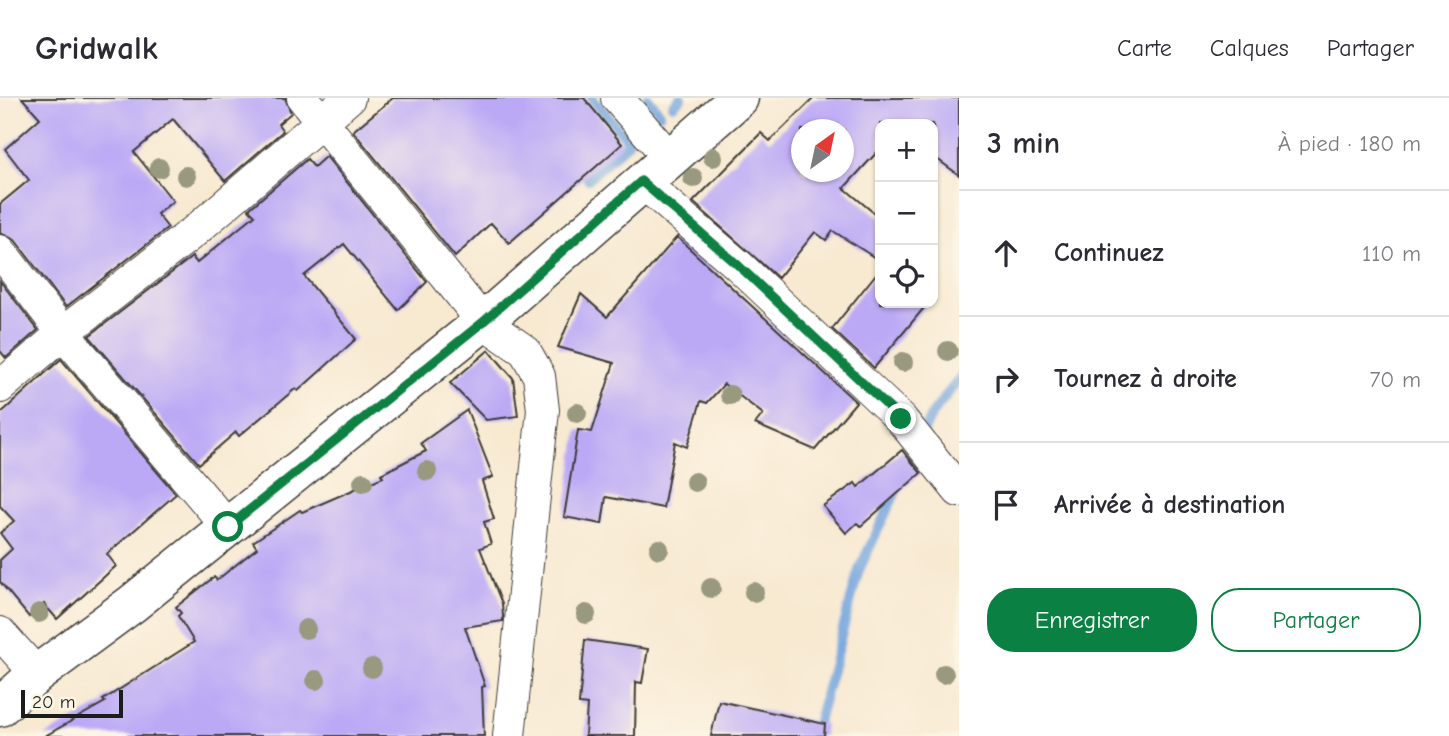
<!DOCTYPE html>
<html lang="fr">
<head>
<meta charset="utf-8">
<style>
  body { margin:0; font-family:"Comic Neue",sans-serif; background:#f2f2f3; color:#2b2b33 }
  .controls { position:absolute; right:21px; top:21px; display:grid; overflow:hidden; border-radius:14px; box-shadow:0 2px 5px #0004 }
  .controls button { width:63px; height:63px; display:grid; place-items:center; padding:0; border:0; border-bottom:2px solid #e1e1e2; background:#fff; color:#2b2b33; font:35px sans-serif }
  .compass { position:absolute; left:791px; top:21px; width:63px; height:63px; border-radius:50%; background:#fff; box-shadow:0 2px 5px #0004; rotate:33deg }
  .scale { position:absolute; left:21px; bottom:18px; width:102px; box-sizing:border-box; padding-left:7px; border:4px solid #1c1c1c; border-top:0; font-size:19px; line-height:24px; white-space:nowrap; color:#1c1c1c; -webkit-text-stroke:5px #fcf5e5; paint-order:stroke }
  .stop { position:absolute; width:21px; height:21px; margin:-16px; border:5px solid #0b8043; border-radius:50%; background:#fff }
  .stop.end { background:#0b8043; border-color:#fff; box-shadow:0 2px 7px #0008 }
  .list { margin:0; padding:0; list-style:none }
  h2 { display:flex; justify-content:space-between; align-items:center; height:91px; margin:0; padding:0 28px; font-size:30px }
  h2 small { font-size:23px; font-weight:400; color:#7c7c81 }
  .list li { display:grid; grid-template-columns:46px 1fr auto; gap:21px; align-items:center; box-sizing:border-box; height:126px; padding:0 28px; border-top:2px solid #e1e1e2 }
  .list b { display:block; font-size:26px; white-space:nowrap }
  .list em { font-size:23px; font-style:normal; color:#7c7c81 }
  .actions { display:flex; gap:14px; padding:21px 28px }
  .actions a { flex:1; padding:16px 0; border:2px solid #0b8043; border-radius:28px; text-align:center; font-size:24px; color:#0b8043 }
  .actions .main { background:#0b8043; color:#fff }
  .icon { flex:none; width:38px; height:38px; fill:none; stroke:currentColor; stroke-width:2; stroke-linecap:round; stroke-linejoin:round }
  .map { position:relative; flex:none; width:959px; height:638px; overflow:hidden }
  header { display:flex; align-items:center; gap:42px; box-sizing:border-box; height:98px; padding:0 35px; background:#fff; border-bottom:2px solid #e1e1e2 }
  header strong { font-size:33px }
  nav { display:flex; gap:38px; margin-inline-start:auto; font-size:24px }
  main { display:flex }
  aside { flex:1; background:#fff }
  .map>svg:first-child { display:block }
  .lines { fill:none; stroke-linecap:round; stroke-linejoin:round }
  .stream { stroke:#72a4dd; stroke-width:10 }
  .building { fill:#bba9f6; fill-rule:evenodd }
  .minor-casing { stroke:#3d3b37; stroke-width:34 }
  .secondary-casing { stroke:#3d3b37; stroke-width:41 }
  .minor { stroke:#fff; stroke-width:32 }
  .secondary { stroke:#fff; stroke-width:38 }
  .tree { fill:#98997e }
  .route { stroke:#0b8043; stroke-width:9 }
</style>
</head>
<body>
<header>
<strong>Gridwalk</strong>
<nav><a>Carte</a><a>Calques</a><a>Partager</a></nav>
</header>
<main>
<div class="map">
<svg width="959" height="638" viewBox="0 0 959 638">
  <rect width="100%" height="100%" fill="#fcf5e5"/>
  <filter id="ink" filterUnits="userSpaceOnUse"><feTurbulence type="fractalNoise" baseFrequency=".0143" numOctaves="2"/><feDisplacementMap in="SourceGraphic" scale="14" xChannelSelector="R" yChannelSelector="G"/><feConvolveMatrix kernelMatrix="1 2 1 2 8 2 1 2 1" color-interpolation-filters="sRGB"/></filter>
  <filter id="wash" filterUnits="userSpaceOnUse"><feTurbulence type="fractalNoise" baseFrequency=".00686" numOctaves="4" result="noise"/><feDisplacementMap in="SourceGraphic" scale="28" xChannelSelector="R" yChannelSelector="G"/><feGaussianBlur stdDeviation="1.57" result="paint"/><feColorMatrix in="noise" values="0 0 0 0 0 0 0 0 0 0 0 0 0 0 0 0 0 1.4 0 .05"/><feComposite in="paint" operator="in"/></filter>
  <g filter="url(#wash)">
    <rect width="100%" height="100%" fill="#f8e9d1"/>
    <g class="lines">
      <g class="stream">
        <polyline points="592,0 628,42"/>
        <polyline points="648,0 660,15"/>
        <polyline points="673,7 681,0"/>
        <polyline points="588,81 628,45"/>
        <polyline points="904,375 932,316 959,281"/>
        <polyline points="814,638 859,472 898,389"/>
      </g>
    </g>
    <g id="blocks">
      <g class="building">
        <polygon points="22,0 285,0 291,15 278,26 283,33 225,83 173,21 134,54 173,103 157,116 168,130 66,209 15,142 0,135 0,106 29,82 5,51 40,20"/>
        <polygon points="393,0 584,0 622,46 509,145 491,125 455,159 353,33"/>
        <path d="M814,0h145v77l-26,-19v-32h-53v25l-36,39 36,30v43l-47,-30 -7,9 -11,-8 -37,46 -85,-76 68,-69 9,8zM802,32h42v42h-42z"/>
        <polygon points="326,58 427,184 398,212 344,146 304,178 356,241 298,293 295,291 239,338 236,334 199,366 89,238 192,159 197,165 255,117 249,111 307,61 314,69"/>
        <polygon points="677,139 856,304 815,352 755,326 763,316 724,286 707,305 701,303 687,349 675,344 663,410 606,399 602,426 564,419 578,332 592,334 614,265 558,249 581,196 607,219"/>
        <polygon points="880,171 880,205 928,205 874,270 832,231"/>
        <polygon points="0,183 38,232 6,260 0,253"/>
        <polygon points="489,252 513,280 518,318 486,322 450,285"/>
        <polygon points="61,261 176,396 107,456 116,468 57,521 44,506 29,519 0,484 0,462 12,451 0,435 14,423 0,408 0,316"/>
        <polygon points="467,312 493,379 482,383 494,421 484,424 491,446 480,450 502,506 503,518 503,523 465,529 485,588 482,589 484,638 45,638 105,604 103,602 194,544 178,518 181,515 176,509 214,479 217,482 257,450 253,444 300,412 302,414 383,379 381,376 426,353 421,345"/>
        <polygon points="902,352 921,375 861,428 857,425 846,435 823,408 855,385 858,389"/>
        <polygon points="585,542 648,551 642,585 636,584 635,638 585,638 587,607 579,606"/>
        <polygon points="719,603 825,626 824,638 711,638"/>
      </g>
    </g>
  </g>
  <g filter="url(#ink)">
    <use href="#blocks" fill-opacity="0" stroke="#3d3b37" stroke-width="2"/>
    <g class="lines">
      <g class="minor-casing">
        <g id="minor">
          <polyline points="303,0 483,224 525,253 539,278 543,312 509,638"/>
          <polyline points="617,0 669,59"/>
          <polyline points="641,83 738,167 901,321 959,393"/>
          <polyline points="0,153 63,235 228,429"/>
          <polyline points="0,289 63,235 196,132 349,0"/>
          <polyline points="0,535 37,576"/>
        </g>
      </g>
      <g class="secondary-casing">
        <polyline id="secondary" points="0,609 37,576 132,506 483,224 739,0"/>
      </g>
      <use href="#minor" class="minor"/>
      <use href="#secondary" class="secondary"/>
    </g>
    <g class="tree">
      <circle cx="713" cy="59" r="10"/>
      <circle cx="159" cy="70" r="10"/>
      <circle cx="186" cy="78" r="10"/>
      <circle cx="693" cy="80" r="10"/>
      <circle cx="948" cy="253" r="10"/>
      <circle cx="903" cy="264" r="10"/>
      <circle cx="730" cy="297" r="10"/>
      <circle cx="577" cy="315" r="10"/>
      <circle cx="427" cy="373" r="10"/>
      <circle cx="363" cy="384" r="10"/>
      <circle cx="695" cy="384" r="10"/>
      <circle cx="659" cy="451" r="10"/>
      <circle cx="711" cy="490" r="10"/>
      <circle cx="754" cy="494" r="10"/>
      <circle cx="39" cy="515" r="10"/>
      <circle cx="586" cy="516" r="10"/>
      <circle cx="306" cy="531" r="10"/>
      <circle cx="372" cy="570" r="10"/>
      <circle cx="944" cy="576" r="10"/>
      <circle cx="316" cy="582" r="10"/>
    </g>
  </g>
  <g class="lines" filter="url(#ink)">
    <polyline class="route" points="228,429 483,224 641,83 738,167 901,321"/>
  </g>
</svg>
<div class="controls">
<button>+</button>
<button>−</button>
<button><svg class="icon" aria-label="locate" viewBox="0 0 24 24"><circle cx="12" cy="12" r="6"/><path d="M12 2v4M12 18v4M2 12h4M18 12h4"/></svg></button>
</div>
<svg class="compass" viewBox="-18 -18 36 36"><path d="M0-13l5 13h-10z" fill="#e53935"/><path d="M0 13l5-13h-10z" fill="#7c7c81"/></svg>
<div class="scale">20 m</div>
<div class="stop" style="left:228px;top:429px"></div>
<div class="stop end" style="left:901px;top:321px"></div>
</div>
<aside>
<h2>3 min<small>À pied · 180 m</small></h2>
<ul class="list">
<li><svg class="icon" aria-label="ahead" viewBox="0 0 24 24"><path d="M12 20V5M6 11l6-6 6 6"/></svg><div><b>Continuez</b></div><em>110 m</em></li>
<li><svg class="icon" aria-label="right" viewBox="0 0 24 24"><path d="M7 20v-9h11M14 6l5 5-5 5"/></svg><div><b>Tournez à droite</b></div><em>70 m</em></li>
<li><svg class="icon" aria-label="arrive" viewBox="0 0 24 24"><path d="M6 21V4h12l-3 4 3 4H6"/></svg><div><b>Arrivée à destination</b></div></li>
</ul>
<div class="actions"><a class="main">Enregistrer</a><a>Partager</a></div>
</aside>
</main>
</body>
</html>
